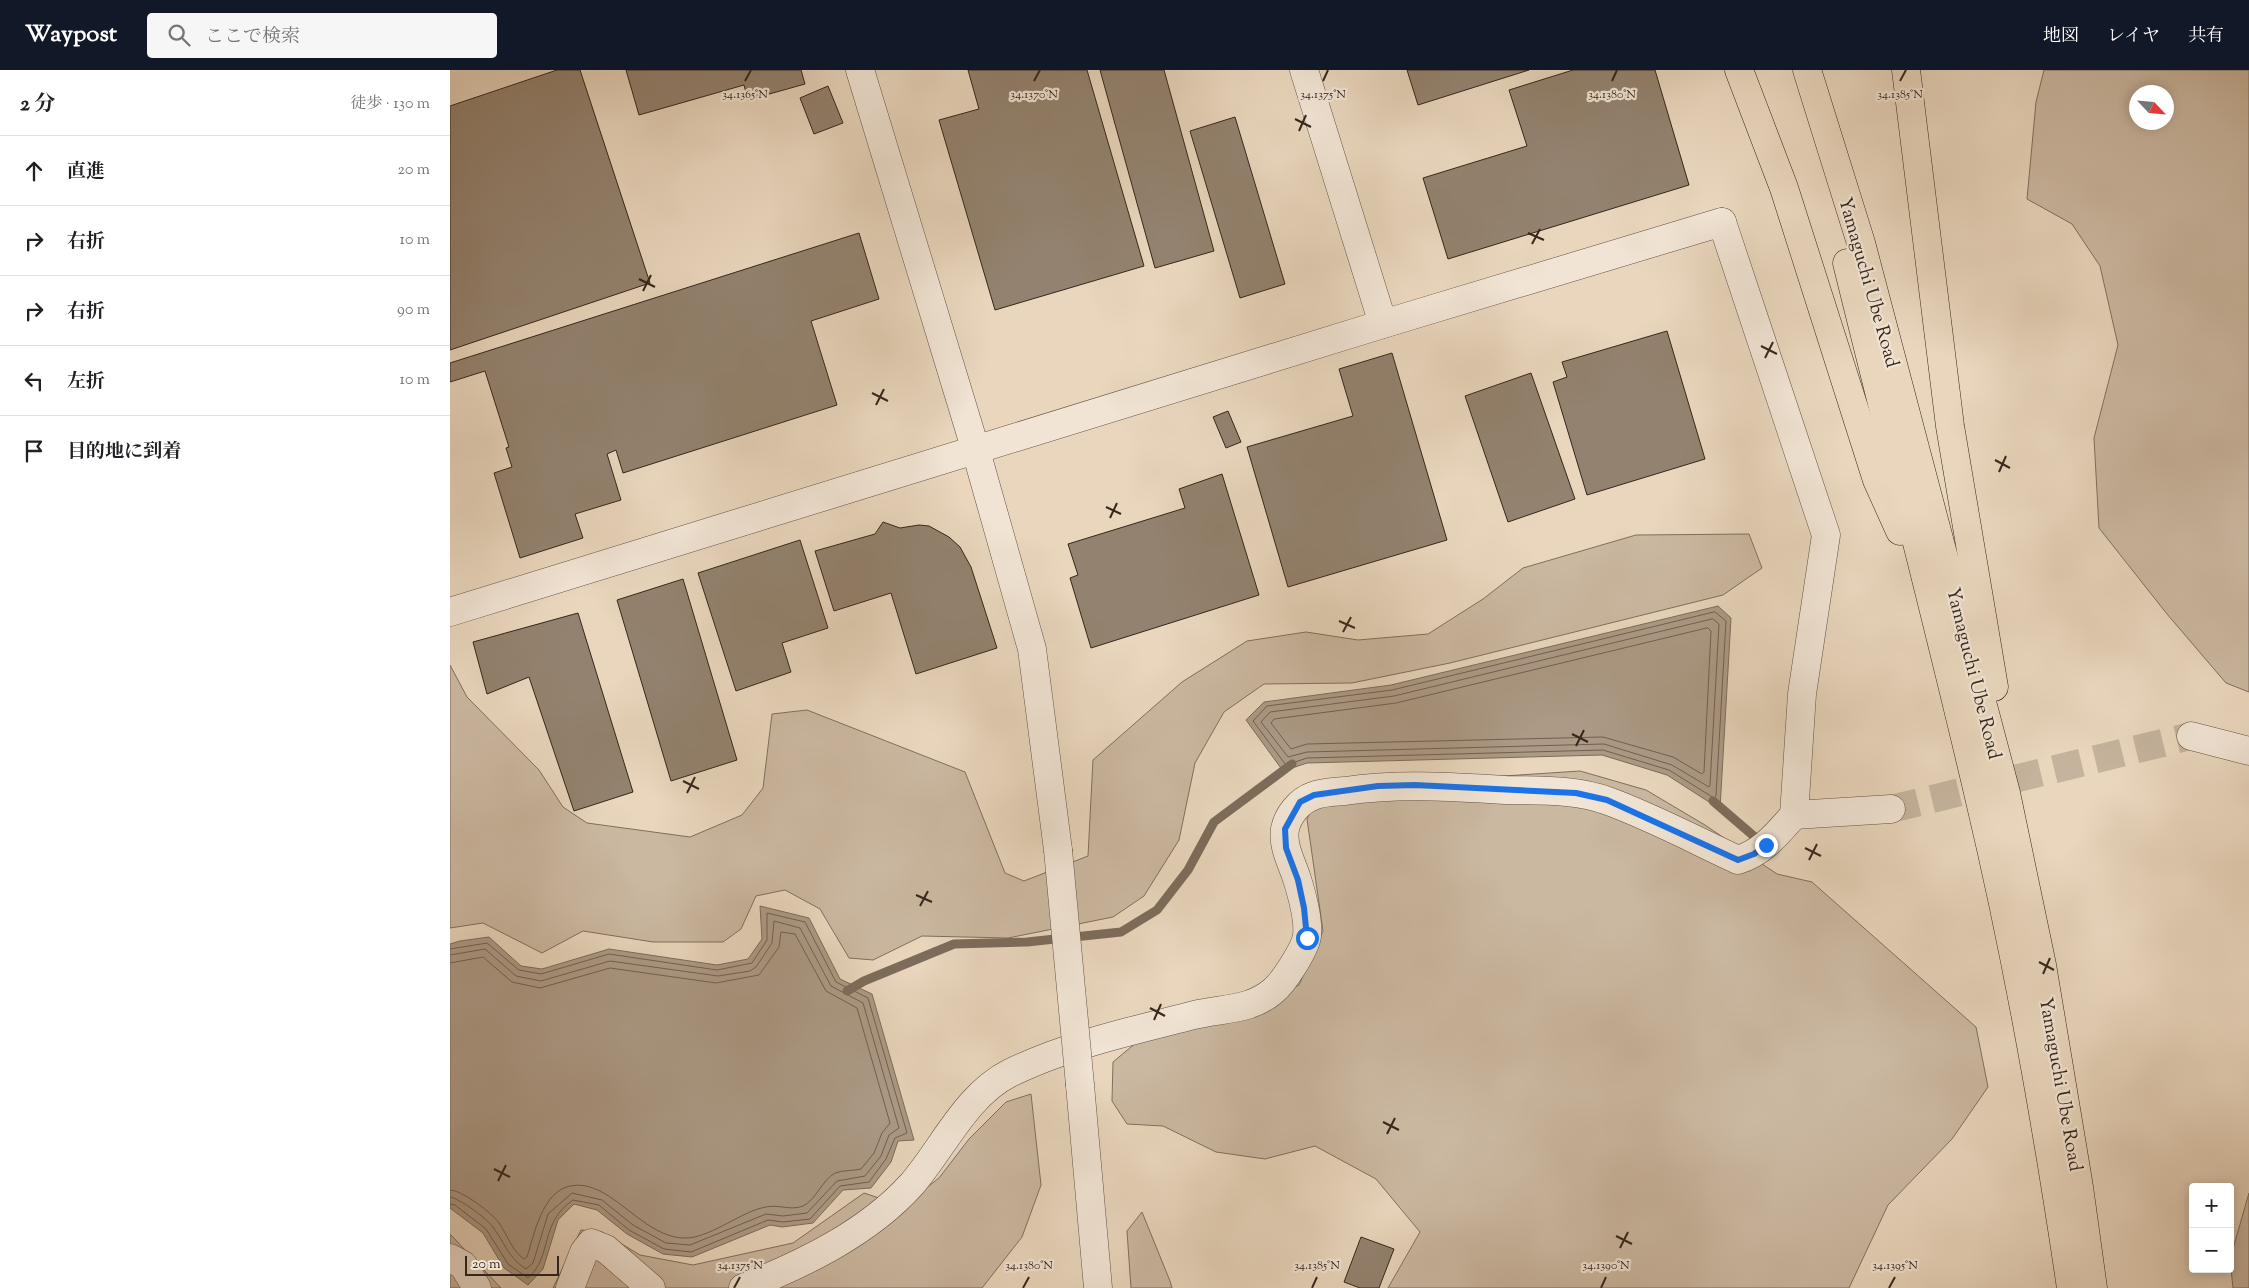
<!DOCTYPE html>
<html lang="ja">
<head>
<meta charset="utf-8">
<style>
  body { margin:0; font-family:"Sorts Mill Goudy","Noto Serif JP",serif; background:#f6f6f6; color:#202124 }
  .controls { position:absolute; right:15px; bottom:15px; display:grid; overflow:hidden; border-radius:5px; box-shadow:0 2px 12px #0003 }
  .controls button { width:45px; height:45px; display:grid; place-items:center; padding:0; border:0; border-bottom:1px solid #e0e0e0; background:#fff; color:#202124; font:25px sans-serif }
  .compass { position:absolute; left:1679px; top:15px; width:45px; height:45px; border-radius:50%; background:#fff; box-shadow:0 2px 12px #0003; rotate:116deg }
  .scale { position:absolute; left:15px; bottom:12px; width:94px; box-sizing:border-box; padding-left:5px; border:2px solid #36261b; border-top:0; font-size:14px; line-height:18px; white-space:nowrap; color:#36261b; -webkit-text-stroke:4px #f1e4d4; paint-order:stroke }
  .stop { position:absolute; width:15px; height:15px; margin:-11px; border:4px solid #1a73e8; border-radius:50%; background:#fff }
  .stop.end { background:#1a73e8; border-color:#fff; box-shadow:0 1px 5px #0008 }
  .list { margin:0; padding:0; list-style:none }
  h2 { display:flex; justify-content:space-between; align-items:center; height:65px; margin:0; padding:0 20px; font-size:21px }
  h2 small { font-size:16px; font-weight:400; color:#757577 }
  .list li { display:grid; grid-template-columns:32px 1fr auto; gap:15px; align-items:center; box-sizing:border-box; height:70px; padding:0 20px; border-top:1px solid #e0e0e0 }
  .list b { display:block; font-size:19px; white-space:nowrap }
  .list em { font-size:16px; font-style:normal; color:#757577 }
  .icon { flex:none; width:28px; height:28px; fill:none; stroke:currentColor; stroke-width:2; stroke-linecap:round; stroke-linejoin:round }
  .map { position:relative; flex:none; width:1799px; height:1218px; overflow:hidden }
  header { display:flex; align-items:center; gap:30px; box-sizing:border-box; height:70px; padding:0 25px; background:#111827; color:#fff }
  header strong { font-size:24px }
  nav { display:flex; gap:28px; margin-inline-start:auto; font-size:18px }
  .search { width:350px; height:45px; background:#f6f6f6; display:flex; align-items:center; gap:12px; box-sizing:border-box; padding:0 18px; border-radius:5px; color:#757577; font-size:19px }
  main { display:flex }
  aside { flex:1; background:#fff }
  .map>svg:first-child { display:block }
  .green { fill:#cbb8a1; stroke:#806f5e; fill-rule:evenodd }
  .water { fill:#ac9a86; stroke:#7d6c5b }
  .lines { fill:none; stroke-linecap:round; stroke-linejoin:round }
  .shore { stroke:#716050; stroke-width:1 }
  .stream { stroke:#7d6c5b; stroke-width:9 }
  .building { fill:#93826f; stroke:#36261b }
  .minor-tunnel { stroke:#c5b39d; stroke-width:28; stroke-dasharray:28 14; stroke-linecap:butt }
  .minor-casing { stroke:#635244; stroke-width:29 }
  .tertiary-casing { stroke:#635244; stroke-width:29 }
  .motorway-casing { stroke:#36261b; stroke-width:29 }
  .minor { stroke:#f1e4d4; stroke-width:28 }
  .tertiary { stroke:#f1e4d4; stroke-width:28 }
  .motorway { stroke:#e9d6bd; stroke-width:28 }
  .tertiary-bridge-casing { stroke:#635244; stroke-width:29; stroke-linecap:butt }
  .tertiary-bridge { stroke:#f1e4d4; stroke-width:28 }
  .route { stroke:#1a73e8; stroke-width:6 }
  .ticks { fill:none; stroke:#36261b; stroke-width:2 }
  .labels { text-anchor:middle; stroke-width:4.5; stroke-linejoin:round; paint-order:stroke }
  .street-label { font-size:19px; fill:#36261b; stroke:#f1e4d4 }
  .ticks-label { font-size:12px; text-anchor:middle; fill:#36261b; stroke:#f1e4d4; stroke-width:4.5; stroke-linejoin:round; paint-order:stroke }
</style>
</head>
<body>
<header>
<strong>Waypost</strong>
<div class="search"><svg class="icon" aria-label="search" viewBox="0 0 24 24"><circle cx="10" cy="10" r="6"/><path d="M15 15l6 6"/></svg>ここで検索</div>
<nav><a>地図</a><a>レイヤ</a><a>共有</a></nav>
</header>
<main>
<aside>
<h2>2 分<small>徒歩 · 130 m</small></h2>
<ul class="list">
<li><svg class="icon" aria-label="ahead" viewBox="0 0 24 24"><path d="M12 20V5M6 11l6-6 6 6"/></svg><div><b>直進</b></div><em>20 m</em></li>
<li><svg class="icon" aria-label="right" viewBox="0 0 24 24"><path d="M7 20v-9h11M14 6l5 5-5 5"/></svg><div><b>右折</b></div><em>10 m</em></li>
<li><svg class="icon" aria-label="right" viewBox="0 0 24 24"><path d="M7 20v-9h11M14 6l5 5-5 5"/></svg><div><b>右折</b></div><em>90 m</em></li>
<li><svg class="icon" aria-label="left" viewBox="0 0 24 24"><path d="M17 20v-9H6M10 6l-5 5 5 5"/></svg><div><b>左折</b></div><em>10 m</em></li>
<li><svg class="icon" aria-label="arrive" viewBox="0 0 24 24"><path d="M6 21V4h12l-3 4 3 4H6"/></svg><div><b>目的地に到着</b></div></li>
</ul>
</aside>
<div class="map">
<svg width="1799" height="1218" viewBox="0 0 1799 1218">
  <rect width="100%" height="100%" fill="#e9d6bd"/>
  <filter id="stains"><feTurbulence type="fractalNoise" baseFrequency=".004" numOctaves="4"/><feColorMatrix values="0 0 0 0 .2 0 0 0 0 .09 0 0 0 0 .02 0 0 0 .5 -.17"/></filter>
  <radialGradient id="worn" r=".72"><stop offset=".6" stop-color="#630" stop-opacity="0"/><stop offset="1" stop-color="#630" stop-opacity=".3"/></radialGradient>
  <g class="green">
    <path d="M1594,0h205v622l-23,-9 -59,-69 -68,-86 -5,-90 24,-93 -18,-79 -28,-42 -45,-25 9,-97zM1716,22v30h-30v-30z"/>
    <polygon points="1299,464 1312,498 1273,525 1000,593 902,613 814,614 774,642 745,693 729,770 694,826 663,847 558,868 472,866 423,890 399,888 370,839 335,820 306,826 291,859 273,872 203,872 133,861 92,883 33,853 0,858 0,595 17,627 89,700 113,737 137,753 240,767 292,745 313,718 322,644 357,640 515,702 555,803 574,811 638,786 643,690 732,612 797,571 856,562 908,570 978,564 1033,529 1073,498 1186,465"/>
    <polygon points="1130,701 1196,720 1255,755 1327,804 1362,812 1526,957 1538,1017 1502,1069 1438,1135 1399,1218 938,1218 970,1162 926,1109 865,1076 815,1089 766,1082 713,1056 677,1054 662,1031 663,992 687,972 800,941 849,915 873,861 857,749 874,714 931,704 1054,706"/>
    <polygon points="581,1024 591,1115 572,1167 532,1218 103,1218 131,1160 152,1162 190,1185 243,1195 343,1173 414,1123 453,1136 489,1108 519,1069 556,1032"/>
    <polygon points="1799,1123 1799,1218 1783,1218 1780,1189"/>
    <polygon points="692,1142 720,1211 722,1218 681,1218 677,1161"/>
    <polygon points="0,1164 51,1218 0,1218"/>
  </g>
  <g class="water">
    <polygon points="1268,536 1281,548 1270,739 1217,705 1152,685 857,693 833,701 796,650 814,632 941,615"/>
    <polygon points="310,836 359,848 390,909 422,924 464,1070 448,1071 441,1092 421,1118 393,1120 363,1153 332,1157 320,1155 242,1187 213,1184 177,1164 147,1140 124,1134 108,1150 93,1199 78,1215 54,1198 33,1163 0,1138 0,874 10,871 39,867 71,896 92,899 159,879 267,895 298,889 312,869"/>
  </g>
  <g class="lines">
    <g class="shore">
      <polygon points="1265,542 1276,551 1266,726 1264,728 1219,700 1153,680 857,688 836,695 803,651 817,636 942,620"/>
      <polygon points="1263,549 1269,554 1260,715 1259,717 1222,695 1154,674 857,682 838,687 811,652 820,642 944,626"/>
      <polygon points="1258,558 1261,561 1254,702 1252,704 1223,687 1153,667 857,674 841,679 821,653 824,649 946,633"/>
      <path d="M0,879l37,-6 32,27 22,4 68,-20 108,16 35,-7 15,-23v-27l38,9 31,60 32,16 39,135 -12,5 -9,21 -17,23 -29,4 -30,33 -27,3 -15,-2 -77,32 -27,-3 -35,-19 -30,-25 -26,-5c-34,23 -20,56 -45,78l-20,-14 -22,-35 -31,-24 -5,-1"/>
      <path d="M0,885l35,-6 31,27 25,5 69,-20 108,15 32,-5 6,-4 16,-24 2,-22 26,7 31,58 32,17 36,125 -10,7 -8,21 -16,20 -28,5 -30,32 -24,3 -17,-2 -76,31 -24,-2 -33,-18 -31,-25 -30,-7 -24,21 -15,49 -7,6c-19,-12 -21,-27 -34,-43 -6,-8 -33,-28 -42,-29"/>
      <path d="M0,893l33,-6 29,25 28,6 70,-20 106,15 43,-8 20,-28 2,-15 14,2 31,57 31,17 33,115 -8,10 -8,20 -13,16c-8,2 -18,1 -26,4 -13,7 -19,27 -32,33 -12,5 -25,-2 -37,1 -24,4 -53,29 -78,31 -45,3 -77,-61 -118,-52 -28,6 -36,49 -43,71l-3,2c-12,-8 -17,-25 -25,-36 -7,-10 -37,-33 -49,-33"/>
    </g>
    <g class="stream">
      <polyline points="1263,731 1306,768"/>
      <polyline points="397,921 414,911 504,874 577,872 671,862 707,840 738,800 764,752 842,694"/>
    </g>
  </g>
  <g class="building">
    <polygon points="107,0 130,0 200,213 0,280 0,36"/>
    <polygon points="176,0 351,0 355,14 298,30 294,15 189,45"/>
    <polygon points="518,0 637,0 694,196 545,240 489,50 529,39"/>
    <polygon points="650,0 714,0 764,181 705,198"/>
    <polygon points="957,0 1079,0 968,35"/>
    <polygon points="1123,0 1205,0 1239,115 998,189 973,108 1077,76 1059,20"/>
    <polygon points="378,16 393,53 364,64 350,28"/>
    <polygon points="785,47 835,214 790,228 740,61"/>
    <polygon points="409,163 429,229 361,251 387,335 173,403 166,380 157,384 171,430 125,444 133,468 70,488 44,403 62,397 56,378 59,377 35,301 0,312 0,293"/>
    <polygon points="1217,261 1255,389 1137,425 1103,312 1117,307 1112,292"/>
    <polygon points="942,283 997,470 838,517 797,377 903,346 889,299"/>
    <polygon points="1081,303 1125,429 1058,452 1015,326"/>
    <polygon points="778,341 791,372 776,378 763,347"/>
    <polygon points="772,404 809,525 641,578 620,508 628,505 618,474 735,438 729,419"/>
    <polygon points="433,452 450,458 469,455 479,456 499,467 510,477 521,497 547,578 466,604 441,523 384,541 365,481 425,464"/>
    <polygon points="350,470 378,558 332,573 341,602 286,621 248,503"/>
    <polygon points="233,509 287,690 221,711 167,530"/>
    <polygon points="128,543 183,722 124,741 79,607 37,624 23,572"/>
    <polygon points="911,1167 944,1179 929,1218 910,1218 894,1212"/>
  </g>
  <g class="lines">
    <polyline class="minor-tunnel" points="1441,739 1741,666"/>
    <g class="minor-casing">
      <g id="minor">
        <polyline points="1272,152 1376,465 1352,624 1344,745 1441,739"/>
        <polyline points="1741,666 1799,681"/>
        <polyline points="0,1188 13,1195 27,1218"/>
        <polyline points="120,1218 134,1182 141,1173 156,1179 201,1218"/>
        <path d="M293,1218c60,-24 125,-55 169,-104 31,-36 54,-89 98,-111 57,-28 122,-42 184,-58 28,-7 56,-4 79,-24 11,-9 32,-42 34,-55 2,-17 -5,-41 -10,-57 -5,-16 -15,-33 -12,-50 3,-14 14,-28 28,-33 9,-4 21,-4 32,-5 54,-8 107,-4 161,-1 34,1 70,-1 102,11 44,16 87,39 130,59 25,-8 39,-26 56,-45"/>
      </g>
    </g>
    <g class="tertiary-casing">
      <g id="tertiary">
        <polyline points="410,0 526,381 582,579 608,780"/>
        <polyline points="854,0 933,254"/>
        <polyline points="0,542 933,254 1272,152"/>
        <polyline points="630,1015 648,1218"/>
      </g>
    </g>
    <g class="motorway-casing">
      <g id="motorway">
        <polyline points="1289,0 1334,118 1427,410 1450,461"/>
        <polyline points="1357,0 1411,173 1556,723 1592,895 1629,1117 1643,1218"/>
        <polyline points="1456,0 1500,356 1544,617"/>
        <path d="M1397,193c44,179 91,358 133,538 38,160 67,324 91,487"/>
      </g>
    </g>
    <use href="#minor" class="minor"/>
    <use href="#tertiary" class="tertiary"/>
    <use href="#motorway" class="motorway"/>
    <g class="tertiary-bridge-casing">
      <polyline id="tertiary-bridge" points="608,780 630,1015"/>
    </g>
    <use href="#tertiary-bridge" class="tertiary-bridge"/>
  </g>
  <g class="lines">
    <polyline class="route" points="857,868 854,838 848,810 836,778 835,759 850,732 864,725 928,716 965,715 1126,723 1157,730 1288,790 1304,784 1316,775"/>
  </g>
  <path class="ticks" d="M295,11l6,-11M584,11l6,-11M873,11l5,-11M1162,11l5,-11M1450,11l6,-11M845,49l16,8M849,61l7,-16M1078,163l16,7M1082,174l8,-15M189,209l16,8M193,221l8,-16M1311,276l16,8M1315,288l8,-16M422,323l16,8M426,335l8,-16M1545,390l15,8M1549,402l7,-16M656,437l15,7M660,448l7,-15M889,551l16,7M893,562l8,-15M1122,664l16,8M1126,676l8,-16M233,711l16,8M237,723l8,-16M1355,778l16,8M1359,790l8,-16M466,825l16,7M470,836l8,-15M1589,892l15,8M1593,904l7,-16M700,938l15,8M704,950l7,-16M933,1052l16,8M937,1064l8,-16M44,1099l16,8M48,1111l8,-16M1166,1166l16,8M1170,1178l8,-16M284,1218l6,-11M573,1218l6,-11M862,1218l5,-11M1151,1218l5,-11M1439,1218l6,-11"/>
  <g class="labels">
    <g class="street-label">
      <text transform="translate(1420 212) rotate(74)" y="7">Yamaguchi Ube Road</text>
      <text transform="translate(1525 603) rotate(76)" y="7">Yamaguchi Ube Road</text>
      <text transform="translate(1612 1014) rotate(80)" y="7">Yamaguchi Ube Road</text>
    </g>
  </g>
  <g class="ticks-label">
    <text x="295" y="28">34.1365°N</text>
    <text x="584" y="28">34.1370°N</text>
    <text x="873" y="28">34.1375°N</text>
    <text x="1162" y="28">34.1380°N</text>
    <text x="1450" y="28">34.1385°N</text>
    <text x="290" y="1199">34.1375°N</text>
    <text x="579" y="1199">34.1380°N</text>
    <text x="867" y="1199">34.1385°N</text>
    <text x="1156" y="1199">34.1390°N</text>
    <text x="1445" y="1199">34.1395°N</text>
  </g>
  <rect width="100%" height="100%" filter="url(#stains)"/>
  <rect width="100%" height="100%" fill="url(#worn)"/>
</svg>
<div class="controls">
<button>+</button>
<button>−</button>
</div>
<svg class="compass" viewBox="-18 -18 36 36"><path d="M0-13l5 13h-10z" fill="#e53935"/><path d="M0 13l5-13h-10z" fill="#757577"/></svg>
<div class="scale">20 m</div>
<div class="stop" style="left:857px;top:868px"></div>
<div class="stop end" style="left:1316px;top:775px"></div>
</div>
</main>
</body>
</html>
